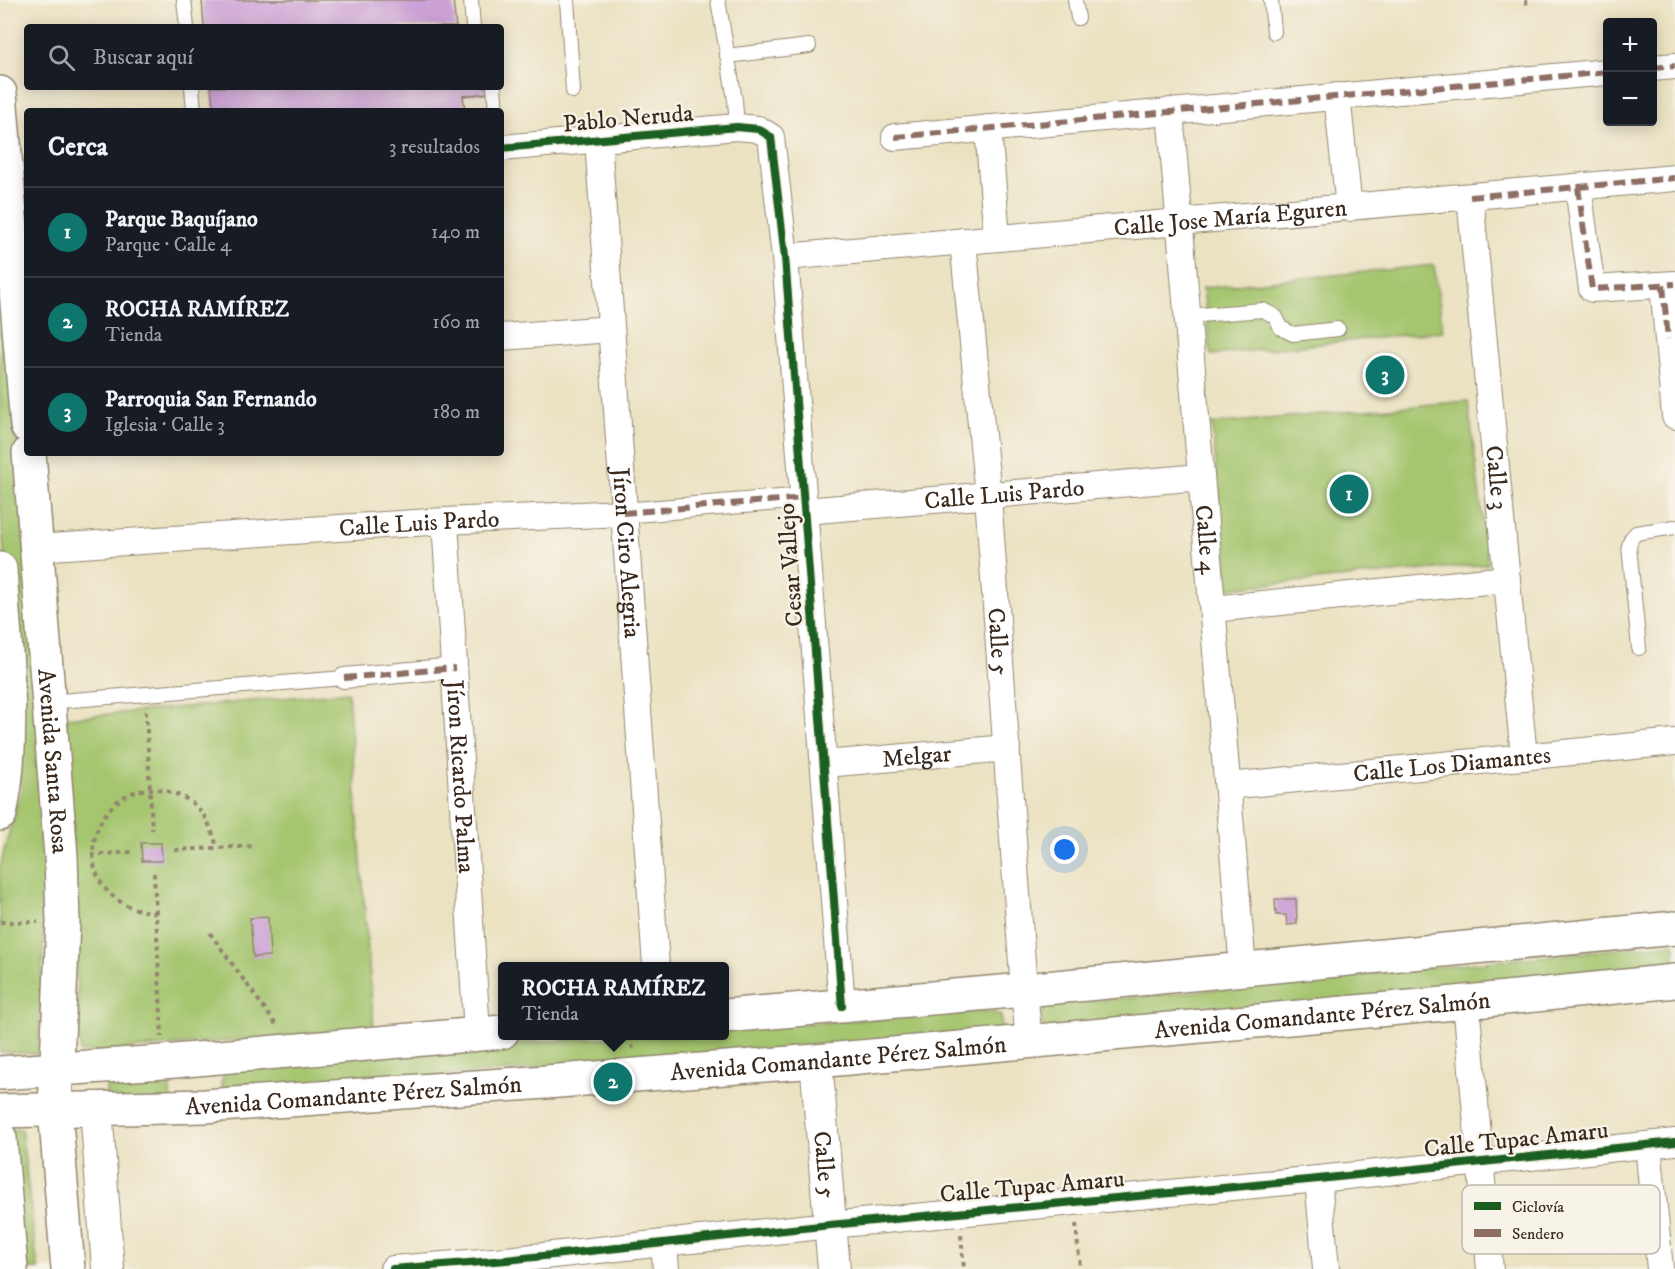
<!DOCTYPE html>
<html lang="es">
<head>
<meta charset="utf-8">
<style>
  body { margin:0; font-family:"IM FELL DW Pica",serif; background:#20242c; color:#f1f3f6 }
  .controls { position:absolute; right:18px; top:18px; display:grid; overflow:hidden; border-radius:6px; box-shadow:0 3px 15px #0003 }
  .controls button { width:54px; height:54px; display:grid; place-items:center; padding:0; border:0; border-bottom:2px solid #363941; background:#171b24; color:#f1f3f6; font:30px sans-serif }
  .you { position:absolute; left:1065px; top:850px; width:21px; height:21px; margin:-15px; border:4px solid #fff; border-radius:50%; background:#1a73e8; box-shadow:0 0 0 9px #1a73e833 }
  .badge { display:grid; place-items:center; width:39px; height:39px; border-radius:50%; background:#0f766e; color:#fff; font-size:20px; font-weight:700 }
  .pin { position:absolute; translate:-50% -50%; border:3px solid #fff; box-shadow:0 2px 6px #0006 }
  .popup { position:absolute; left:498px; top:962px; width:231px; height:78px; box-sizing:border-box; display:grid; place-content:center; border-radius:6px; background:#171b24; filter:drop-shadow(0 2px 4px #0005); font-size:20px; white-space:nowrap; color:#9ea1a6 }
  .popup b { font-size:22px; color:#f1f3f6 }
  .popup::after { content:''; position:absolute; left:50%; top:100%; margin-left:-12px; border:12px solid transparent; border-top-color:#171b24 }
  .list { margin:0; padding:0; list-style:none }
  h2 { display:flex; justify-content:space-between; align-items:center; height:78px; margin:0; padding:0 24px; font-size:26px }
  h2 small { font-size:20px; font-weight:400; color:#9ea1a6 }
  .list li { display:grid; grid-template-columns:39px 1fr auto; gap:18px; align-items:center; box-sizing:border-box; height:90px; padding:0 24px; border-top:2px solid #363941 }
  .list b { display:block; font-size:22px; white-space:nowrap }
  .list p { margin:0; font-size:20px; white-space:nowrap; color:#9ea1a6 }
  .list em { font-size:20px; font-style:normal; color:#9ea1a6 }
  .icon { flex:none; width:33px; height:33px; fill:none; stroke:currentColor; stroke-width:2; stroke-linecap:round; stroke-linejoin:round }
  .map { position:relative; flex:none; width:1675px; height:1269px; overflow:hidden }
  .search { position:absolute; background:#171b24; box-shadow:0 3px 15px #0003; left:24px; top:24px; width:480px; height:66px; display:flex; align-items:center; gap:15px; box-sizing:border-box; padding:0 21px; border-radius:6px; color:#9ea1a6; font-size:22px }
  .panel { position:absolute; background:#171b24; box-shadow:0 3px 15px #0003; left:24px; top:108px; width:480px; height:348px; border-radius:6px }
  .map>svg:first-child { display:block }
  .green { fill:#a5c56e; stroke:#707846; stroke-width:1.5 }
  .building { fill:#cca1d6 }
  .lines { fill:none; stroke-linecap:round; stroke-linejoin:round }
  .service-casing { stroke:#938670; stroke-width:16 }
  .pedestrian-casing { stroke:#938670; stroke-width:22 }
  .minor-casing { stroke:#938670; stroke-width:28 }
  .tertiary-casing { stroke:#938670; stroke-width:34 }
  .secondary-casing { stroke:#938670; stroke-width:36 }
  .path { stroke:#938670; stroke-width:4; stroke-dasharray:4.5 4.5; stroke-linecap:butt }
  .service { stroke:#fff; stroke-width:14 }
  .pedestrian { stroke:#fff; stroke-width:20 }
  .minor { stroke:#fff; stroke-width:26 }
  .tertiary { stroke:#fff; stroke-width:32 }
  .secondary { stroke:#fff; stroke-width:33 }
  .quiet { stroke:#8d6e63; stroke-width:6; stroke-dasharray:12 6; stroke-linecap:butt }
  .cycleway-casing { stroke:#f7f3e8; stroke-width:11 }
  .cycleway { stroke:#1b5e20; stroke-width:8 }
  .labels { text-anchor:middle; stroke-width:4.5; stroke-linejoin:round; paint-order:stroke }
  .street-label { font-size:24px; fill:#3b2a1e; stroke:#f7f3e8 }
  .key { fill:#f7f3e8; stroke:#bfb7ab; stroke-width:1.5 }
  .key-label { font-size:16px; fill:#3b2a1e }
</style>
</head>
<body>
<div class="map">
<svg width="1675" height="1269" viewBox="0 0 1675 1269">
  <rect width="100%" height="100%" fill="#f7f3e8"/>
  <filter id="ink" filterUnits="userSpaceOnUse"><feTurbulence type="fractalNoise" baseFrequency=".0167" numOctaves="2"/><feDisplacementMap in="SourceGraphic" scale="12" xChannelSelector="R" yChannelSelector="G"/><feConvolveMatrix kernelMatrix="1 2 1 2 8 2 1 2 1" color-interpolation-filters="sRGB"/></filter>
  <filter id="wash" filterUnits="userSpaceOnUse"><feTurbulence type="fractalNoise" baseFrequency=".008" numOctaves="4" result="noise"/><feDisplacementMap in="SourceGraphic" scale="24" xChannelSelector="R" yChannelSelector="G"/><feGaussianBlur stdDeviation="1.35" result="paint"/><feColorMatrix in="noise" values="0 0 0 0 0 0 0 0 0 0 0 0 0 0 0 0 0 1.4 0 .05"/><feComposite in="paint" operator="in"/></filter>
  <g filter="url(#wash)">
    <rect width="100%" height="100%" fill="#ebe2c2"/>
    <g class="green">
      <polygon points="0,178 43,787 46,892 38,1054 0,1052 0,866 21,788 0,498"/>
      <polygon points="1434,265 1443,331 1211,355 1203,288"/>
      <polygon points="1468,401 1488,564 1228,588 1212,424"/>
      <polygon points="348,692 374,1029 80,1053 66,718"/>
      <polygon points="1675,943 1675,976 1049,1036 1040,1019 1046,1004 1151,996"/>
      <path d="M987,1011l14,4 1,19 -774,58 -7,-7c2,-12 7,-18 18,-23l385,-26h100v-7z"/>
      <polygon points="169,1076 171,1106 106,1104 106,1083"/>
      <polygon points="21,1129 38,1269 11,1269 0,1131"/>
    </g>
    <g id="blocks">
      <g class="building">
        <polygon points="202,0 453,0 456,27 204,27"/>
        <polygon points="211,87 488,87 488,93 463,96 465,111 214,111"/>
        <polygon points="141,843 161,843 162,861 142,861"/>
        <polygon points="1275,899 1296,899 1297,924 1287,925 1286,915 1276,915"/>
        <polygon points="268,917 270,956 253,957 250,918"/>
      </g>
    </g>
  </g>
  <g filter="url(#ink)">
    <use href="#blocks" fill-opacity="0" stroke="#938670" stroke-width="1.5"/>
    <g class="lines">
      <g class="service-casing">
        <g id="service">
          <polyline points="184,0 187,27"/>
          <polyline points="471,0 473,27"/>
          <polyline points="567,0 573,91"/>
          <polyline points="718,0 735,100 737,127"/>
          <polyline points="1075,0 1078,18"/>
          <polyline points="1271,0 1274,32"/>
          <polyline points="727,56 809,46"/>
          <polyline points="192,87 194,111"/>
          <polyline points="494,87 496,111"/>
          <polyline points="1187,316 1263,310 1276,317 1281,328 1293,334 1338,329"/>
          <polyline points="1639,648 1629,546 1631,539 1636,533 1675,527"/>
          <polyline points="48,702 344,678"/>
        </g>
      </g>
      <g class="pedestrian-casing">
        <g id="pedestrian">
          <polyline points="623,513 804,498"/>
          <polyline points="344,678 455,668"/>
        </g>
      </g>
      <g class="minor-casing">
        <g id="minor">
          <polyline points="1652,68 1675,66"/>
          <polyline points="1337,96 1349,208"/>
          <path id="s1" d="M1170,111l73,858"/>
          <polyline points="988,128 997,238"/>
          <polyline points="895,137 1608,72"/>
          <path id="s2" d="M598,140l58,826"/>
          <polyline points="501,148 737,127 758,129 771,137 785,257 842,1006"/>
          <polyline points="1578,187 1592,289 1675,284"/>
          <path id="s3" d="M1470,197l54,560"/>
          <path id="s4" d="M963,241l25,255 36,494 5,51"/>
          <path id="s5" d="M785,257l890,-79"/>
          <polyline points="1663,285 1675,416"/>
          <polyline points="501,337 611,329"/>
          <path id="s6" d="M805,511l396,-34"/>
          <path id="s7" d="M445,521l32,512"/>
          <path id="s8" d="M36,548l409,-27 178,-8"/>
          <polyline points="1213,609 1507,579"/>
          <path id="s9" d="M825,764l182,-16"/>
          <path id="s10" d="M1228,786l447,-44"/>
          <polyline points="1466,1002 1490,1269"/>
          <polyline points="1648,1145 1660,1269"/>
          <polyline points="1318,1179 1326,1269"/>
          <polyline points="664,1243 666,1269"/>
          <polyline points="393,1269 506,1260 830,1225 1318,1179 1675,1142"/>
        </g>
      </g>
      <g class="tertiary-casing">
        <g id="tertiary">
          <path id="s11" d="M816,1061l18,208"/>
          <polyline points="96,1108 108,1269"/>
        </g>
      </g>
      <g class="secondary-casing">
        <g id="secondary">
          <polyline points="0,93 27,426"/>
          <path id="s12" d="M29,453l32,403 2,66 -8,187 13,160"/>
          <path d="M0,569c5,82 17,164 0,245"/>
          <polyline points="724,1016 1024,990 1675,928"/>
          <polyline points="0,1073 163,1062 502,1032"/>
          <path id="s13" d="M0,1111l205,-5 341,-24 270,-21 650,-59 209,-21"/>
          <polyline points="0,1138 11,1269"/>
        </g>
      </g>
      <g class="path">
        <polyline points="1526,0 1527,9"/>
        <polyline points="146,711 152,830"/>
        <polyline points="175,850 256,846"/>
        <polyline points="91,855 132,852"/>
        <polyline points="154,873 162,1037"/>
        <path d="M156,913c-108,-12 -61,-154 22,-118 24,10 33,29 39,53"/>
        <polyline points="0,922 38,922"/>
        <polyline points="210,933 277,1026"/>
        <polyline points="630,1036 633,1050"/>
        <polyline points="1076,1224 1080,1269"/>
        <polyline points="961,1235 964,1269"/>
      </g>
      <use href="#service" class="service"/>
      <use href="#pedestrian" class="pedestrian"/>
      <use href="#minor" class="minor"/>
      <use href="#tertiary" class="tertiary"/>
      <use href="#secondary" class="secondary"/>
      <g class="quiet">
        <polyline points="1652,68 1675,66"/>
        <polyline points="895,137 1608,72"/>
        <polyline points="1578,187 1592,289 1675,284"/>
        <polyline points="1470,197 1675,178"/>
        <polyline points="1663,285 1668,339"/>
        <polyline points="623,513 804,498"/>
        <polyline points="344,678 455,668"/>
      </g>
      <g class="cycleway-casing">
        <g id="cycleway">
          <polyline points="501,148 737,127 758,129 771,137 785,257 842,1006"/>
          <polyline points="393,1269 506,1260 830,1225 1318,1179 1675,1142"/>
        </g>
      </g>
      <use href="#cycleway" class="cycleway"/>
    </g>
  </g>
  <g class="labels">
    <g class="street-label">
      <text transform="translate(628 118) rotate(-5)" y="8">Pablo Neruda</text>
      <text dy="8" stroke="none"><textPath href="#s5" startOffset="447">Calle Jose María Eguren</textPath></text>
      <text dy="8" stroke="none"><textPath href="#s3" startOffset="282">Calle 3</textPath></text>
      <text dy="8" stroke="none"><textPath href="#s6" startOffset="200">Calle Luis Pardo</textPath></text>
      <text dy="8" stroke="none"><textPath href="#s8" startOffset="384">Calle Luis Pardo</textPath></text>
      <text dy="8" stroke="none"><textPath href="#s1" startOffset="430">Calle 4</textPath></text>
      <text dy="8" stroke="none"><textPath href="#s2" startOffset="414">Jíron Ciro Alegria</textPath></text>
      <text transform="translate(790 565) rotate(-94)" y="8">Cesar Vallejo</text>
      <text dy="8" stroke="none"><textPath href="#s4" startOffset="402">Calle 5</textPath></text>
      <text dy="8" stroke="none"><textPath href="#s9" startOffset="92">Melgar</textPath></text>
      <text dy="8" stroke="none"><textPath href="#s12" startOffset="309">Avenida Santa Rosa</textPath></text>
      <text dy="8" stroke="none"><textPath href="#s10" startOffset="225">Calle Los Diamantes</textPath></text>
      <text dy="8" stroke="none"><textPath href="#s7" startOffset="256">Jíron Ricardo Palma</textPath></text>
      <text dy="8" stroke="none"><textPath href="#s13" startOffset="1326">Avenida Comandante Pérez Salmón</textPath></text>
      <text dy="8" stroke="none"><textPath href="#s13" startOffset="840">Avenida Comandante Pérez Salmón</textPath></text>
      <text dy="8" stroke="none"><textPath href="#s13" startOffset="354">Avenida Comandante Pérez Salmón</textPath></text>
      <text transform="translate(1516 1139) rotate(-6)" y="8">Calle Tupac Amaru</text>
      <text dy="8" stroke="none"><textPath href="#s11" startOffset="104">Calle 5</textPath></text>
      <text transform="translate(1032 1186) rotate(-5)" y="8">Calle Tupac Amaru</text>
    </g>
  </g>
  <rect x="1462" y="1185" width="198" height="69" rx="9" class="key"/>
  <rect x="1474" y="1202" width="27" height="8" fill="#1b5e20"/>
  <rect x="1474" y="1229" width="27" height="8" fill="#8d6e63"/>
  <g class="key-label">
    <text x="1512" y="1212">Ciclovía</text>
    <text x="1512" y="1239">Sendero</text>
  </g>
</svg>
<div class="controls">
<button>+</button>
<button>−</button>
</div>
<div class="you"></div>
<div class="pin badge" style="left:1349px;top:494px">1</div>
<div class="pin badge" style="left:613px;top:1082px">2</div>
<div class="popup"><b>ROCHA RAMÍREZ</b>Tienda</div>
<div class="pin badge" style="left:1385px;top:375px">3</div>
<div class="search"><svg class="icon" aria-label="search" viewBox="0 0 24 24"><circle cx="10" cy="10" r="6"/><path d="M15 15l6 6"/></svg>Buscar aquí</div>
<section class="panel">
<h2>Cerca<small>3 resultados</small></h2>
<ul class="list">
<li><span class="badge">1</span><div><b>Parque Baquíjano</b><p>Parque · Calle 4</p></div><em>140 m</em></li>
<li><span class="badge">2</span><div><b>ROCHA RAMÍREZ</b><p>Tienda</p></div><em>160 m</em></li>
<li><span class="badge">3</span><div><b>Parroquia San Fernando</b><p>Iglesia · Calle 3</p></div><em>180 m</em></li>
</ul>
</section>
</div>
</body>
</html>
